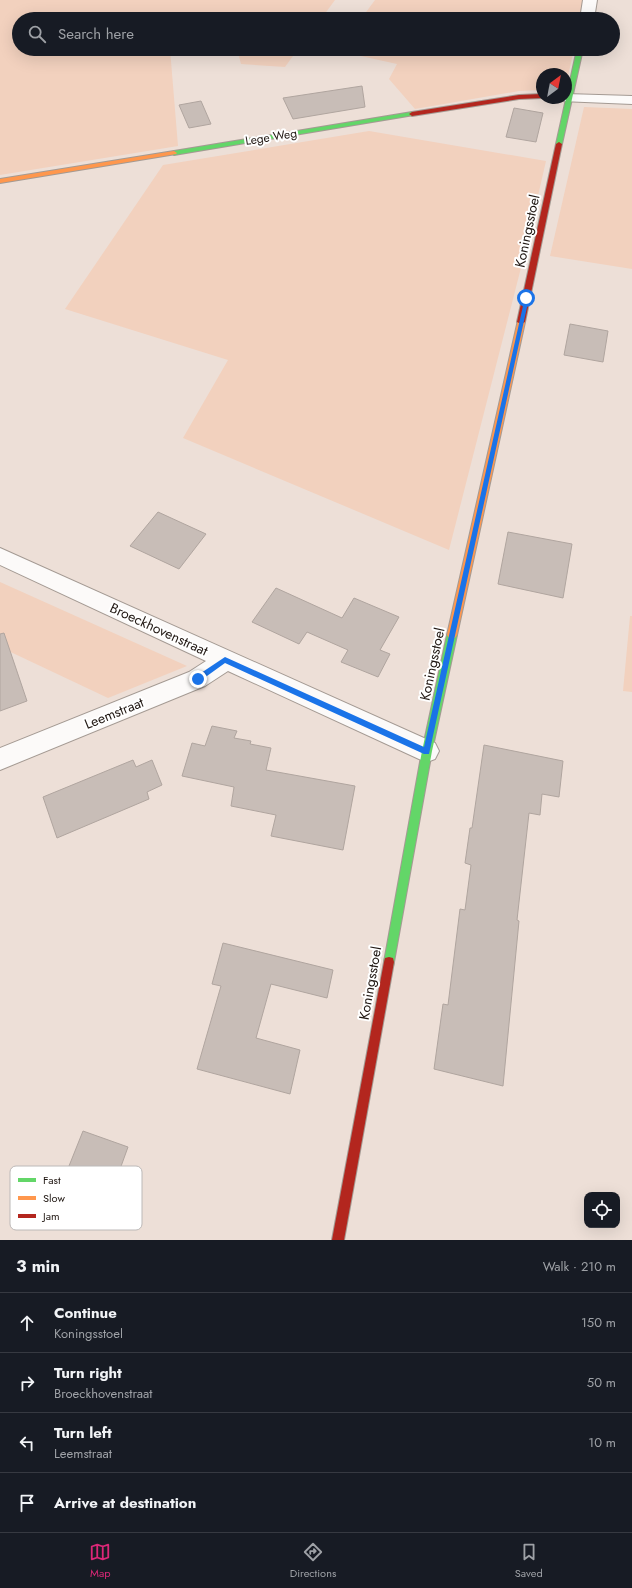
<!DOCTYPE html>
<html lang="en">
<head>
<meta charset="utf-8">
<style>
  body { margin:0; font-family:Jost,sans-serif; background:#20242c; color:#f1f3f6 }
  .controls { position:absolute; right:12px; bottom:12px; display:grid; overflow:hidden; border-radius:8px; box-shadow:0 4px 16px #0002 }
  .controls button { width:36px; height:36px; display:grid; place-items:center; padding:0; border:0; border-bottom:1px solid #363941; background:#171b24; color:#f1f3f6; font:20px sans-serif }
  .compass { position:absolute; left:536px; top:68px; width:36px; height:36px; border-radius:50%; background:#171b24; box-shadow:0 4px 16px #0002; rotate:32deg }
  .stop { position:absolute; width:12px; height:12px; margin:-9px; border:3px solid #1a73e8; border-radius:50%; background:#fff }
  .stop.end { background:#1a73e8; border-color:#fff; box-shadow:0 1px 4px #0008 }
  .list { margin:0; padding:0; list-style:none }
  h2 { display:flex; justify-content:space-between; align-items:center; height:52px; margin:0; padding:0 16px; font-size:17px }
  h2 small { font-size:13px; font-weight:400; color:#9ea1a6 }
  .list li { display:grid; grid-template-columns:26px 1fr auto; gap:12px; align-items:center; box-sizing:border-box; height:60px; padding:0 16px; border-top:1px solid #363941 }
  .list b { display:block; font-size:15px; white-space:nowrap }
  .list p { margin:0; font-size:13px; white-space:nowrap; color:#9ea1a6 }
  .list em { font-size:13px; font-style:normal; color:#9ea1a6 }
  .icon { flex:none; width:22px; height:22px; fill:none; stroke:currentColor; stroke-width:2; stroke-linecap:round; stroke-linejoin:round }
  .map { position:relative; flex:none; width:632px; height:1240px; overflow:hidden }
  .search { position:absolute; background:#171b24; box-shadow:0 4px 16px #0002; left:12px; right:12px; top:12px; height:44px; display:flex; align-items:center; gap:10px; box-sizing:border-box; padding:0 14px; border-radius:22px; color:#9ea1a6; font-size:15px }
  .sheet { height:292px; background:#171b24 }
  nav { display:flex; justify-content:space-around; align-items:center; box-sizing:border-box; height:56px; border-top:1px solid #363941; background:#171b24; font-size:11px; color:#9ea1a6 }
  nav a { display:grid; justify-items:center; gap:2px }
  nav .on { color:#db2777 }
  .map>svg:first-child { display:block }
  .green { fill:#f2d1be }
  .building { fill:#c8bdb7; stroke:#b0a59f }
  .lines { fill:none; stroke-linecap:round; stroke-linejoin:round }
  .street-casing { stroke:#a49a93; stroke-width:2 }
  .fast-casing { stroke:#a49a93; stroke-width:2 }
  .slow-casing { stroke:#a49a93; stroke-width:2 }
  .jam-casing { stroke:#a49a93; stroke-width:2 }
  .street { fill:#fcfaf9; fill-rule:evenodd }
  .fast { fill:#63d668; fill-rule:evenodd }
  .slow { fill:#ff974d; fill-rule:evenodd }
  .jam { fill:#b3261e; fill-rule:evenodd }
  .route { fill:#1a73e8 }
  .labels { text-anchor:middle; stroke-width:4; stroke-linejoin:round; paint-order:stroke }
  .far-street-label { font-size:12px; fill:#201712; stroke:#fff }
  .street-label { font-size:14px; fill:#201712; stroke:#fff }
  .key { fill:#fff; stroke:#bcb9b8; stroke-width:1 }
  .key-label { font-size:11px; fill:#201712 }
</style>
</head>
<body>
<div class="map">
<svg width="632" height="1240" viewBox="0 0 632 1240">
  <rect width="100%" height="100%" fill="#eddfd7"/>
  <g class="green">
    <polygon points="0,0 335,0 321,19 19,19 19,49 170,49 178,146 0,175"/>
    <polygon points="375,0 584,0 580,19 361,19"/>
    <polygon points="237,49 298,49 285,67 241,64"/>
    <polygon points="339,49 574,49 566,85 566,74 542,74 542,90 519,91 415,109 389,79 397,64 338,51"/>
    <polygon points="584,107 632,109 632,269 550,256"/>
    <polygon points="369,131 546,161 525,252 449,550 183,438 228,360 65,309 163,165"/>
    <polygon points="0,582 187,666 108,698 0,647"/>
    <polygon points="630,616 632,616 632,692 623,691"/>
  </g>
  <g class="building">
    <polygon points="362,86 365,107 293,119 283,98"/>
    <polygon points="201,101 211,124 189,128 179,105"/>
    <polygon points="514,108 543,113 536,142 506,137"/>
    <polygon points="570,324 608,331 603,362 564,355"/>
    <polygon points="158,512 206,534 179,569 130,546"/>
    <polygon points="508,532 572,544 563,598 498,584"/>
    <polygon points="276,588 342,618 354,598 399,617 380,650 390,654 378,677 341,662 348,650 307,632 299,644 252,622"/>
    <polygon points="4,633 27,701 0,711 0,634"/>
    <polygon points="212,726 237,731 234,738 251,741 250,744 271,748 266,770 355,786 343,850 271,836 276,815 231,806 234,787 182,776 192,743 205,746"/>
    <polygon points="484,745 563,761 559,797 542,794 540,815 529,813 517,920 519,921 503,1086 434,1069 443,1004 448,1005 460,909 465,910 471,865 465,863 470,828 472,828"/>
    <polygon points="133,760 136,767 152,760 162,785 147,792 149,799 57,838 43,797"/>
    <polygon points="223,943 333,970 327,998 271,984 256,1038 300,1050 290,1094 197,1069 221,986 212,984"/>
    <polygon points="83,1131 128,1147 115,1183 69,1166"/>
  </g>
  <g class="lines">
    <g class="street-casing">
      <g id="street">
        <polygon points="583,0 597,0 594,19 580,19"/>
        <polygon points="566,94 632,96 632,104 561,101 559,98 566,98"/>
        <polygon points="0,548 435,743 439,751 435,759 427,762 419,759 228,671 205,686 0,770 0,748 189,672 206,661 0,565"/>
      </g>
    </g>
    <g class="fast-casing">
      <g id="fast">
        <polygon points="577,49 583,49 562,144 559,146 556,144"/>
        <polygon points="412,112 415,114 414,115 174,155 171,153 174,151"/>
        <polygon points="452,631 455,632 457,635 432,751 394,962 393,966 389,967 385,966 384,962 422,751 447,635 449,632"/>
      </g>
    </g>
    <g class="slow-casing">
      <g id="slow">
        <polygon points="174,151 177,153 176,154 0,183 0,179"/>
        <polygon points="518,320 521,320 525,322 457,635 455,638 452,639 449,638 447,635"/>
      </g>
    </g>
    <g class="jam-casing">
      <g id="jam">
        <polygon points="542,94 542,98 519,99 412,116 409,114 412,112 519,95"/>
        <polygon points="559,142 562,144 525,322 521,324 517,322 556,144"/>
        <polygon points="389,957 393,958 394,962 344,1240 332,1240 384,962 385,958"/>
      </g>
    </g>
    <use href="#street" class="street"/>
    <use href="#fast" class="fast"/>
    <use href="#slow" class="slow"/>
    <use href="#jam" class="jam"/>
  </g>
  <polygon class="route" points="525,297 529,298 429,754 424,754 225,663 200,681 195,681 195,677 225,657 424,747"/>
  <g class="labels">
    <g class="far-street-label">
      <text transform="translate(271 137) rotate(-9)" y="4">Lege Weg</text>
    </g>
    <g class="street-label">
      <text transform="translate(527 231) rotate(-78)" y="5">Koningsstoel</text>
      <text transform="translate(159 629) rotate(25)" y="5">Broeckhovenstraat</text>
      <text transform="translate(432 664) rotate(-78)" y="5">Koningsstoel</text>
      <text transform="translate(114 713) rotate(-22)" y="5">Leemstraat</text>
      <text transform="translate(370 983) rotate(-80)" y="5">Koningsstoel</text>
    </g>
  </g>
  <rect x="10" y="1166" width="132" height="64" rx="6" class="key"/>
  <rect x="18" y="1178" width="18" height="4" fill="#63d668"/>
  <rect x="18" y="1196" width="18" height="4" fill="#ff974d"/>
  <rect x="18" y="1214" width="18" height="4" fill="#b3261e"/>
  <g class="key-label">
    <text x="43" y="1184">Fast</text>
    <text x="43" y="1202">Slow</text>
    <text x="43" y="1220">Jam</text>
  </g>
</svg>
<div class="controls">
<button><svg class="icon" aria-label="locate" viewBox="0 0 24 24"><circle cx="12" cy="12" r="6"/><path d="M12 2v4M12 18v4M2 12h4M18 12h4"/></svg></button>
</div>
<svg class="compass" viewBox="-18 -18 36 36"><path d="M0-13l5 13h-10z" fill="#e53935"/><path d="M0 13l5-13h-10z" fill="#9ea1a6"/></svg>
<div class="stop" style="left:526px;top:298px"></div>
<div class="stop end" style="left:198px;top:679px"></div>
<div class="search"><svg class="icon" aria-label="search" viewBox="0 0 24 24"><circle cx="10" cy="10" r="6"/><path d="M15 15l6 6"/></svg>Search here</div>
</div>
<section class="sheet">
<h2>3 min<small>Walk · 210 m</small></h2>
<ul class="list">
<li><svg class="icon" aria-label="ahead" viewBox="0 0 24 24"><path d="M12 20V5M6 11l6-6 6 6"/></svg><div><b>Continue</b><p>Koningsstoel</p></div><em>150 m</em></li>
<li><svg class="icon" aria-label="right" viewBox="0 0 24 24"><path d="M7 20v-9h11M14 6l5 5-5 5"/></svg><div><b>Turn right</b><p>Broeckhovenstraat</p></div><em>50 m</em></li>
<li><svg class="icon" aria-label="left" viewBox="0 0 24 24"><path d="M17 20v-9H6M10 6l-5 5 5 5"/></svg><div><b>Turn left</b><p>Leemstraat</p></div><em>10 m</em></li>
<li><svg class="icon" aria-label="arrive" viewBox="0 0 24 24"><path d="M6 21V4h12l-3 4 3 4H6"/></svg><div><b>Arrive at destination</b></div></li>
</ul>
</section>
<nav>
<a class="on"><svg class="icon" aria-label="map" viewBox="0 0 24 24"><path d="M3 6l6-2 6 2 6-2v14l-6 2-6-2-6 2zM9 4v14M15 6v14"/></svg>Map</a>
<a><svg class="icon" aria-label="directions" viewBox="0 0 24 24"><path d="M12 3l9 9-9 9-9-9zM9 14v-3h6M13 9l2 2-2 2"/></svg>Directions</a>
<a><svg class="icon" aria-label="saved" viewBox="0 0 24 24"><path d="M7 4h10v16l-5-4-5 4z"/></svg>Saved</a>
</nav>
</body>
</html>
